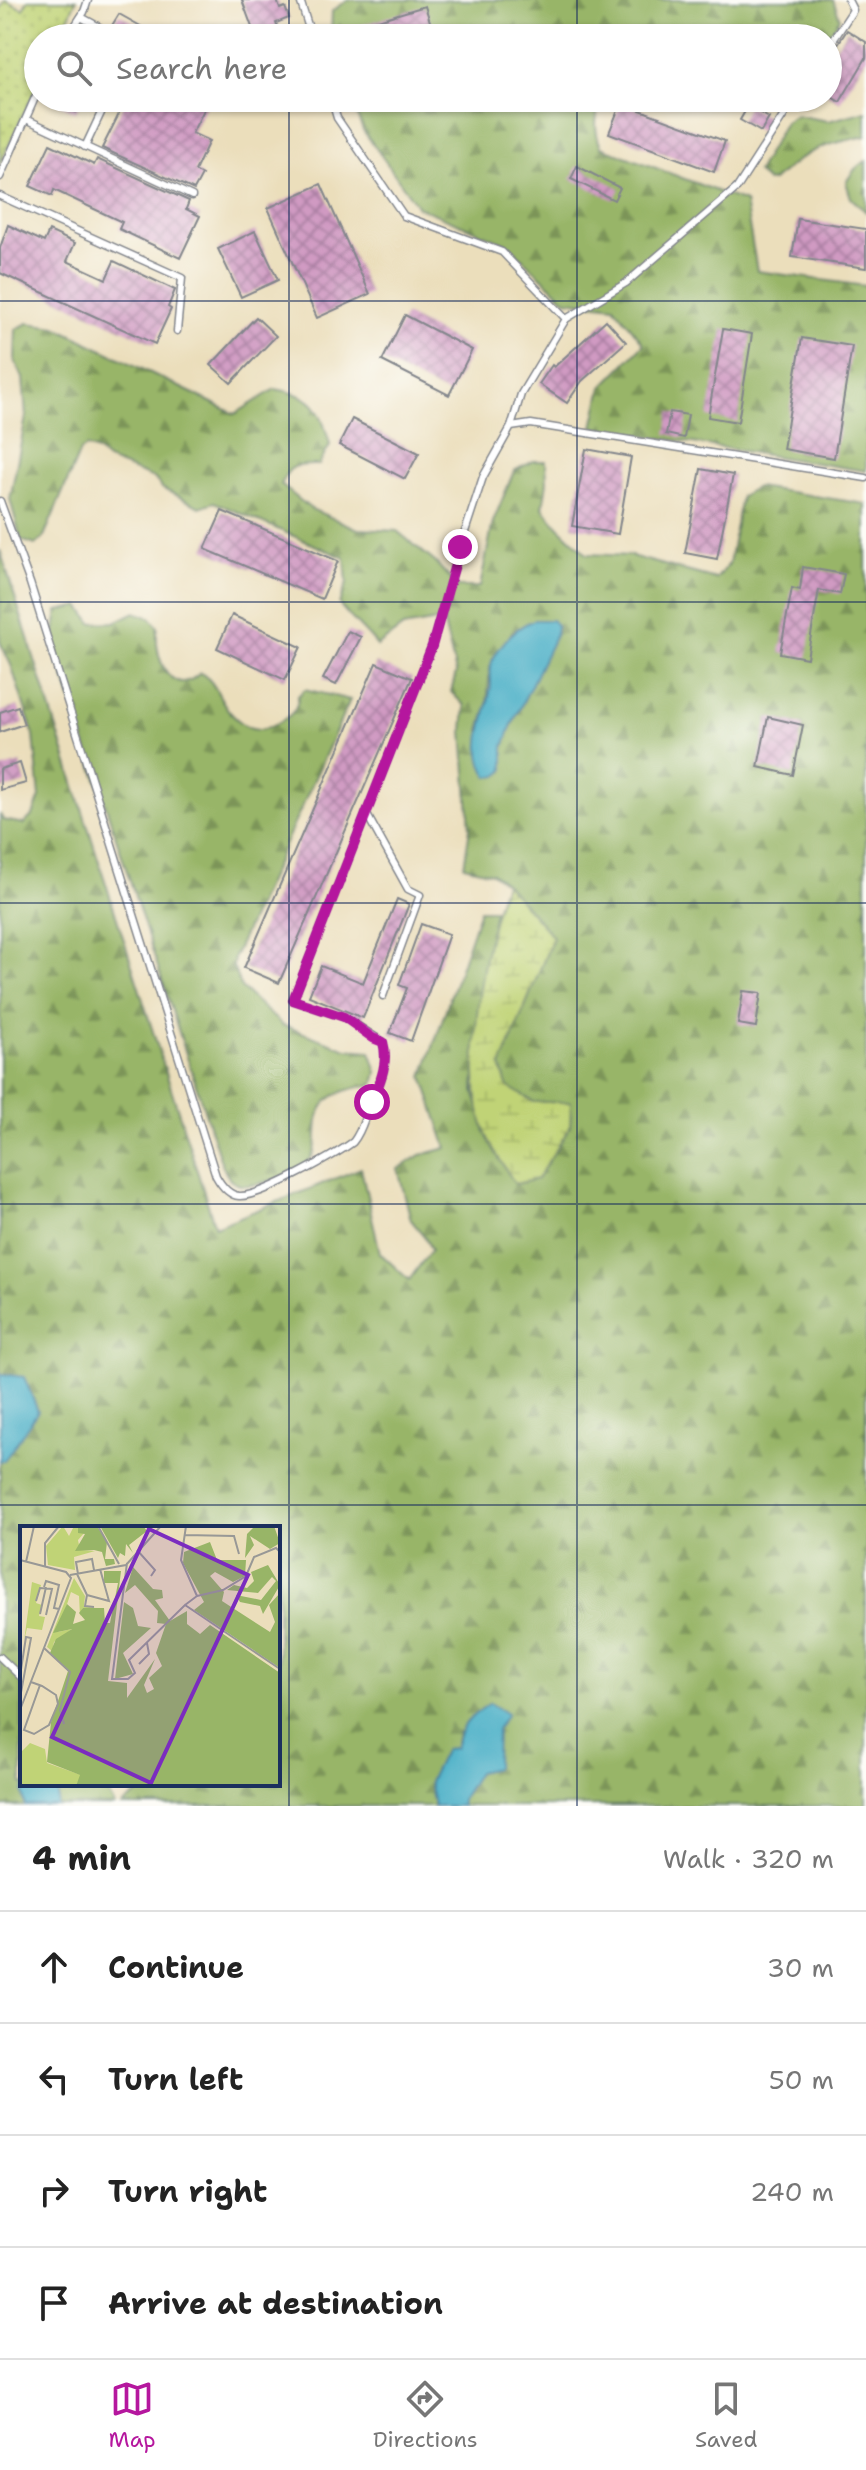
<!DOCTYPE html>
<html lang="en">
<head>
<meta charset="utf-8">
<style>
  body { margin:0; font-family:"Shantell Sans",sans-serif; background:#f2f2f2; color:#222 }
  .stop { position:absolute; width:24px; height:24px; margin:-18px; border:6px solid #b5179e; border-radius:50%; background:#fff }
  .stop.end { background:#b5179e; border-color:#fff; box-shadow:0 2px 8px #0008 }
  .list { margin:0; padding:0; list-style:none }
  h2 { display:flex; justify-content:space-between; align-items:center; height:104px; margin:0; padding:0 32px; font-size:34px }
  h2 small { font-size:26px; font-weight:400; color:#767676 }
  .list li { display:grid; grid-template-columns:52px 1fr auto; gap:24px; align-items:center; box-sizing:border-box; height:112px; padding:0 32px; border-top:2px solid #e0e0e0 }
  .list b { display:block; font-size:30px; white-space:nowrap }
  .list em { font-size:26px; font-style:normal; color:#767676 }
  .icon { flex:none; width:44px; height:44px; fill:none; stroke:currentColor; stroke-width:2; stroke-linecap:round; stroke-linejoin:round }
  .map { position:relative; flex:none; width:866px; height:1806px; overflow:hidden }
  .search { position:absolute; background:#fff; box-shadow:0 2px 6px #0004; left:24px; right:24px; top:24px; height:88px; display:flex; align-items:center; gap:20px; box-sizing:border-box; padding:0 28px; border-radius:44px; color:#767676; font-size:30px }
  .sheet { height:552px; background:#fff }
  nav { display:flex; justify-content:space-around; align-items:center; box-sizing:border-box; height:112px; border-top:2px solid #e0e0e0; background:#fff; font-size:22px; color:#767676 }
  nav a { display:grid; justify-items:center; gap:4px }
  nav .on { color:#b5179e }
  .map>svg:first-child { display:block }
  .grass { fill:url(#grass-dots); stroke:#6e816a; stroke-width:2 }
  .forest { fill:url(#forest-firs); stroke:#5a7262; stroke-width:2; fill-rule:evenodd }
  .wetland { fill:url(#wetland-marsh); stroke:#6e816a; stroke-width:2 }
  .water { fill:#47aec6; stroke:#316e92; stroke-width:2 }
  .building { fill:url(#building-cross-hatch) }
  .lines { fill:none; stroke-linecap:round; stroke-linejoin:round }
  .service-casing { stroke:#83868c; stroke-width:9 }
  .service { stroke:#fff; stroke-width:6 }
  .route { stroke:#b5179e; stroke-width:10 }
  .grid { fill:none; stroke:#1b2f5e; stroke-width:2; stroke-opacity:0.55 }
  .inset-road { fill:none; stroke:#989896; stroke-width:2 }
  .view { fill:#7b2cbf; fill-opacity:0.15; stroke:#7b2cbf; stroke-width:4 }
  .inset-edge { fill:none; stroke:#1b2f5e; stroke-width:4 }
</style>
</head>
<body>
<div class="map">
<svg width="866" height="1806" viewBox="0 0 866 1806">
  <defs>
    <pattern id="grass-dots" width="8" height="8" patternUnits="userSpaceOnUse" patternTransform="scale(2)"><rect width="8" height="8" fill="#c0d376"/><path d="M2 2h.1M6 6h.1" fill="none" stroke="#a4b568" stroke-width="1.8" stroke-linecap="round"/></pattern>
    <pattern id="forest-firs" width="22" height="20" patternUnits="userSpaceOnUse" patternTransform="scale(2)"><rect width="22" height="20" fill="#98b567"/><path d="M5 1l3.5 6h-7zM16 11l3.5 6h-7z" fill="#7b9458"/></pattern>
    <pattern id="wetland-marsh" width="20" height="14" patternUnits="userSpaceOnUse" patternTransform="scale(2)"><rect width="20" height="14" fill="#c0d376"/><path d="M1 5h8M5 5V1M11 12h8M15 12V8" fill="none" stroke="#a4b568"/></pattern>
    <pattern id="building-cross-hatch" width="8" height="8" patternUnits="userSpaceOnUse" patternTransform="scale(2)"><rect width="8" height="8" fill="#d09ac2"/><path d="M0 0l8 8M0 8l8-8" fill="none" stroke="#a87ea1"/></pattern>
  </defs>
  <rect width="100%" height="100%" fill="#fdfcf7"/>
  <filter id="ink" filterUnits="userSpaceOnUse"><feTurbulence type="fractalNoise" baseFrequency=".0125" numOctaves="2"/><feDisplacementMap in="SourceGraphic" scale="16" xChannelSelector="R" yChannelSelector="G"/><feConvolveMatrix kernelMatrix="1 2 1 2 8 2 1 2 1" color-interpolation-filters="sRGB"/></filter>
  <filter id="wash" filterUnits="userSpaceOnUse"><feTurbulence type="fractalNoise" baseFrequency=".006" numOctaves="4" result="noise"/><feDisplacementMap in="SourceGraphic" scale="32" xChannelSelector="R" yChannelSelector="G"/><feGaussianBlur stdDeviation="1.8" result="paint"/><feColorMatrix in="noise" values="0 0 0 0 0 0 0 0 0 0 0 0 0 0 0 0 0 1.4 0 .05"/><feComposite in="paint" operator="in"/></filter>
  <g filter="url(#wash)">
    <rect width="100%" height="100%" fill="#ebdebb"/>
    <polygon class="grass" points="5,0 23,9 28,0 76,0 60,38 38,38 38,84 0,164 0,9"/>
    <g class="forest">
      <polygon points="348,0 833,0 840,18 826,38 331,38 332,11"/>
      <path d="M350,98h258c-15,11 -14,33 -7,49l144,55 12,69 109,15v185l-273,-44 9,-40 42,-43 -30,-38 -48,-6 -60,-57 -88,-36 -55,-77z"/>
      <path d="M866,111v25c-46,10 -59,13 -93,45l-6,1 -10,-10 28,-50 11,-7 32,6z"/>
      <polygon points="866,161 866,212 851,198 846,182 855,169"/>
      <path d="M28,323l28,4 179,87 40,-25c40,6 45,19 55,56l-11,20c-22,0 -30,-2 -38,20l30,24 47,20 39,2 38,31 23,25h22l13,-65 21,-51 19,-10h13l1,21 -4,26 15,18 29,28 44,2 85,23 13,-15 12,-68 16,-9 109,17v1302h-404l-2,-6 18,-28 -20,-40 -3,16 -10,2 -15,31 4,25h-312l28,-22h128v-256h-256v256h5l-4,9 2,13h-25v-345l4,-1 34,-49 -14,-33 -24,-4v-560l3,6 21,4 9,-9 7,-18 -6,-61 -23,-71 -11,-23v-92l215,677 146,-59 19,85 29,27 22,-30 -6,-13 -14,-17 -13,-51 23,-14 26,-7 -24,-72 57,-166h15l-15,78 -6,102 11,42 52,47 33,-52 1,-25h-37l-27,-15 -6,-21 52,-129 -48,-54 -13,-10 -28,-7 6,-38 -7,-97 2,-25 -14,-14 5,-19 -13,-53 -40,7 -26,19c-12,-16 -26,-26 -38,-42l8,-21 -2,-25 -131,-56 -14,5 -37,-18 -9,-11 -47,-18 -10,-9 -11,-4 -6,4 -37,88 -8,6 -14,-5 -11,-41 16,-82 -3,-39 -8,-17 1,-32zM527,623l29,10 -46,96 -6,18v23l-24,-40 7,-24 3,-38 4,-11 19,-25z"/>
      <path d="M80,606l12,17 23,-1 20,-10 16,6 7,9c-6,26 12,75 42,46 20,9 18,36 45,52 13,7 23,4 36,-4 11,-6 16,-11 17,-25l7,-7 45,11 -116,257 -1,10 8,21 41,37 65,24 23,2 7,21 -3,12c-17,4 -39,6 -50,21 -12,16 -2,37 -13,53 -9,14 -58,32 -74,26 -10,-4 -13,-16 -17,-25l-167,-516 5,-32z"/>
      <polygon points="59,1784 103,1784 115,1806 57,1806"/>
    </g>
    <path class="wetland" d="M505,883l48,54 -52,129 6,20 27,16h37l-1,25 -33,52 -22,5c-10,-17 -24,-35 -30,-53 -23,-61 -3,-187 20,-248z"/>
    <g class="water">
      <path d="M534,620h17l6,6 -1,7 -46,96 -6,18v23l-6,6 -9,1c-21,-27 0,-64 2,-93 0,-9 -2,-17 2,-25 9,-17 23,-32 41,-39z"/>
      <polygon points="0,1374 24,1377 38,1411 4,1461 0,1461"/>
      <path d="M490,1703l17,11 -10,15 -1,39 -18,4 -17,28 1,6h-28l-5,-25 16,-32 10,-1c5,-23 16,-32 35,-45z"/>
      <polygon points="27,1784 59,1784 57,1806 25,1806 23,1793"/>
    </g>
    <g id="blocks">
      <g class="building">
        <polygon points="242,0 277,0 280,9 285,7 289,18 276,23 281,38 256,38"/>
        <polygon points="425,6 433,31 409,38 354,38 351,28"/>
        <polygon points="119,14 162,38 125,38 123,33 111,27"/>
        <polygon points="847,30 866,42 866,58 840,102 828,95 828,59"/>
        <polygon points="47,98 83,98 76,112"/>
        <polygon points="127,98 200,98 208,102 192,133 209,141 195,171 202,175 194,190 102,148"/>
        <polygon points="621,103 725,141 714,172 609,133"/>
        <polygon points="748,106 769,118 761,132 740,120"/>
        <polygon points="50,144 94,165 97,159 189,201 186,209 200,216 180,258 119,229 122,222 54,190 52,196 30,186"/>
        <polygon points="577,166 620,188 614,200 571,179"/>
        <polygon points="321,184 370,294 317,318 268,208"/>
        <polygon points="798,219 866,229 866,268 792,257"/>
        <polygon points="8,225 44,242 49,231 75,243 67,261 106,279 114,261 175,290 168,307 171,309 155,344 0,273 0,248"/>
        <polygon points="255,231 278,280 241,297 218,249"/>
        <polygon points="405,315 472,350 449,395 382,361"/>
        <polygon points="256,317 276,336 231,383 211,365"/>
        <polygon points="606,320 626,342 582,381 567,403 539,384 552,365 554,367"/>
        <polygon points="723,329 752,334 738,422 708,417"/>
        <polygon points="802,338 852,346 834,458 783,449"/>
        <polygon points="670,412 688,415 684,438 666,434"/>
        <polygon points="352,419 419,453 405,479 339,445"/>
        <polygon points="586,449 631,457 618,534 572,526"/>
        <polygon points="701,469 733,475 717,559 685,553"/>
        <polygon points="222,511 338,561 322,599 205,549"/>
        <polygon points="803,567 844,574 840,594 819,590 807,658 780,653 792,588 800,590"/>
        <polygon points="232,615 301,647 285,680 217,648"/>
        <polygon points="348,631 361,637 336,685 323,679"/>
        <polygon points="376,663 412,678 279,983 244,968"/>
        <polygon points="18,706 24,724 0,732 0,712"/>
        <polygon points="768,717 803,725 793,775 758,767"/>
        <polygon points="20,763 26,783 0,790 0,769"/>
        <polygon points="397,899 409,904 363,1018 309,996 321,966 363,983"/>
        <polygon points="421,924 449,934 411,1041 390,1033 407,988 399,985"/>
        <polygon points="743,991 761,993 756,1027 738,1024"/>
      </g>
    </g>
  </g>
  <g filter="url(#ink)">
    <use href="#blocks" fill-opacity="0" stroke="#83868c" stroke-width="2"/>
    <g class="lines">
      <g class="service-casing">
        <g id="service">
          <polyline points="300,0 312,38"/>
          <polyline points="81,17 119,38"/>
          <polyline points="67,38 84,12 88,0"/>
          <polyline points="828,48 853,10 848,0"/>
          <polyline points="331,98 337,118 404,216 502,252 566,319 521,394 511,427"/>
          <polyline points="26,119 192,196"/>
          <polyline points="85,147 108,98"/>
          <polyline points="0,177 38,91"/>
          <polyline points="0,196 182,278 177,331"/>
          <polyline points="566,319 626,283 737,188 795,98"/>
          <path d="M0,501l30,82 186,593c5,9 12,19 23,20 20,2 96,-41 114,-54 8,-10 10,-19 14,-30 10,-23 23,-45 16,-70l-39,-25 -51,-17 139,-354 28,-99 23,-70 28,-50 20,-3 335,54"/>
          <polyline points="366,813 408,889 420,895 383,996"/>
          <polyline points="0,1657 22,1678"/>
        </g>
      </g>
      <use href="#service" class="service"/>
    </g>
  </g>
  <g class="lines" filter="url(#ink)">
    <path class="route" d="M372,1102c8,-20 17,-39 11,-60l-10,-4 -29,-21 -51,-17 139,-354 28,-99"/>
  </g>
  <path class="grid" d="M289,0v38M577,0v38M289,98v1708M577,98v1708M0,301h866M0,602h866M0,903h866M0,1204h866M0,1505h866"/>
  <g transform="translate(20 1526)">
    <rect width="260" height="260" fill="#ebdebb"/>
    <path d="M43,0l6,10 5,-10h6l-2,5 7,1 -7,8 2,10 15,1 -21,6 1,13 -27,-5 -2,-19zM54,52l11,18 -1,10 17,3 -18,-1 -3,8 -1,-20 -8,-4 -13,40 14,-3 -18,13 -2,9 -5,-4zM10,217l15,6 2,14 34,12 -5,11h-55l-1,-33z" fill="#c0d376"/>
    <path d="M58,0h19l10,16 -2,17h9l1,5 -9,2 -4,-14 -8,-2 -19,1 10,-17 -7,-1zM80,0h43l4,5 -18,14 4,8 -7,-9 -1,12 -5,-3 -2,5zM235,0h19l6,17 -10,6 -20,-13 4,9 -9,13 2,-24zM190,16l7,18h29l-1,16 -12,6 -18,-10 -5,4 14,16 -2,9 48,31 5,-10 -6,-17 11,-12v75l-86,-58 10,-8 -21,-39 1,-11zM248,39l12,20 -17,29 -3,-8 -20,-4 -4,-7 25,5 15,-19 -4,-4 -14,16 -31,-3 7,-5 13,3 7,-7 -3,-9zM113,41l20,22 9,1 1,8 -8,2 15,21 17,-10v13l13,10 10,-9 70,48v113h-204l4,-11 -33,-13 4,-40 17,-51 -18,-18 6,-14 16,-10 -19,4 14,-29 9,8 -3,12 12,-4 -6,-7 4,-5h21l1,15h5l8,-40h-14v-12h17l-13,110 19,2v15l28,-39 -11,26 3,8 7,-4 -5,-11 13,-12 -6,-13 10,-29 -9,-1 1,-12 -23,-26 -10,8zM104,76l9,6 5,18 13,2 -28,25 10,21 -18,5z" fill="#98b567"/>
    <path d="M12,56l9,3 -5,18 6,2 -3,11 6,1 -3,13 -15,-2 -3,13z" fill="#c0d376"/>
    <path class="inset-road" d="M78,0l21,38M165,9l49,1 5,18M117,24l18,20 -4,6M0,34l46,12 5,6 -51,132M6,36l8,-36M107,37l-15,116h16l7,-6 -6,-13 56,-55 95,64M25,40v-23l14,-17M57,48l10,21 -2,11 9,1M58,48l-2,-12 16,-3 2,11M50,49l56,-10 35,-39M24,61l2,-6 13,4 -5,23 5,1M67,69l22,6 -9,-32M177,70l26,-6 23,-14 8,-19 22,-9 4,4M16,75l4,-13 12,1 -6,26M165,79l12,-9 -16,-36 5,-34M20,88l6,-27M24,122l26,24 -10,38 4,14M119,138l10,-10 -2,-11M0,150l6,-39 5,1 -11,60M11,156l11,4 14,9 2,9 -9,21 -15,9 -10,-4 16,-45"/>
    <path class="view" d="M129,3l99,46 -97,208 -99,-46z"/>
    <rect width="260" height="260" class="inset-edge"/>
  </g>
</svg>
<div class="stop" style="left:372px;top:1102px"></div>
<div class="stop end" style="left:460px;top:547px"></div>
<div class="search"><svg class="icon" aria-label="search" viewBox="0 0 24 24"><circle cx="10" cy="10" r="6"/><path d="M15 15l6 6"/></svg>Search here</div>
</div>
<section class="sheet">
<h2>4 min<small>Walk · 320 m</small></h2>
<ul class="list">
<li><svg class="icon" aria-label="ahead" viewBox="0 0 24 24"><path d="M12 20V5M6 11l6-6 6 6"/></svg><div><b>Continue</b></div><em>30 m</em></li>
<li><svg class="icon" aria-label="left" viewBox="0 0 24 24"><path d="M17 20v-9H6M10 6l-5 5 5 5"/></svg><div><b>Turn left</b></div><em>50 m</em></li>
<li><svg class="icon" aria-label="right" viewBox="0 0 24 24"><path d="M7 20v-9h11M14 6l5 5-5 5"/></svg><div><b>Turn right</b></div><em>240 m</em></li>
<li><svg class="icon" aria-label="arrive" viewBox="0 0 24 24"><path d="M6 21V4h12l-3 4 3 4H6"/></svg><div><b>Arrive at destination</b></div></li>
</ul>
</section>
<nav>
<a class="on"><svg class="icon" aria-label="map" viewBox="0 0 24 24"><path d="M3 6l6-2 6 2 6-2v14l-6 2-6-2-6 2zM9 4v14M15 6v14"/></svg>Map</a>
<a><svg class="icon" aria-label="directions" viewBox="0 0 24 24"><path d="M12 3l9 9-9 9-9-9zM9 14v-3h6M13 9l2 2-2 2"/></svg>Directions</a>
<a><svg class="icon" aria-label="saved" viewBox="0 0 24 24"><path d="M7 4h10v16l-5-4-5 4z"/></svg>Saved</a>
</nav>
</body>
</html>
